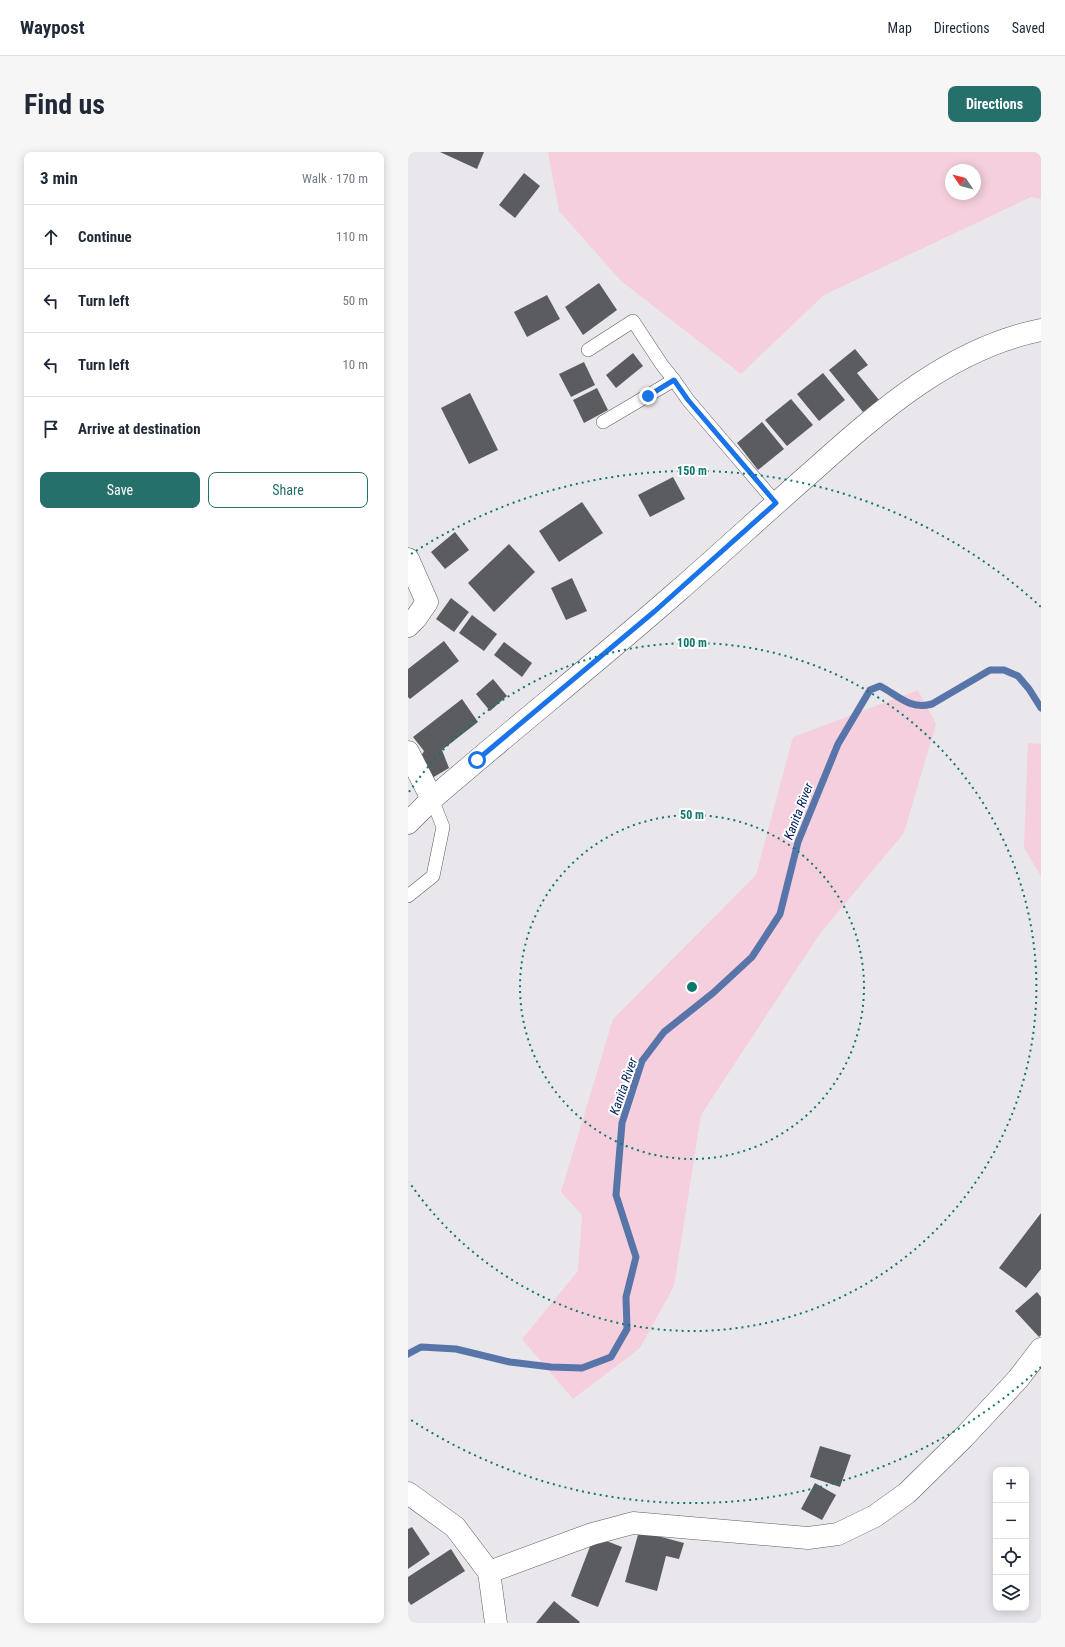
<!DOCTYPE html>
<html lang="en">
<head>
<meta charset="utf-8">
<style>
  body { margin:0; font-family:"Roboto Condensed",sans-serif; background:#f6f6f7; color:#1f2937 }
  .controls { position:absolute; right:12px; bottom:12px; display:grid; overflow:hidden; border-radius:8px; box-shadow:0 2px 10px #0003 }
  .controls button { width:36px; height:36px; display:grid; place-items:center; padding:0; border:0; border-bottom:1px solid #e0e1e3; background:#fff; color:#1f2937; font:20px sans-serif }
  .compass { position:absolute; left:537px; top:12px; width:36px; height:36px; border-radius:50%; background:#fff; box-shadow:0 2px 10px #0003; rotate:305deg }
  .stop { position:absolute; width:12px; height:12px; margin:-9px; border:3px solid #1a73e8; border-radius:50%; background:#fff }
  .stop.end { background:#1a73e8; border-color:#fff; box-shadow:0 1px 4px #0008 }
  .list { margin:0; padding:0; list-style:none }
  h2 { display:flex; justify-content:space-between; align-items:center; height:52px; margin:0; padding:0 16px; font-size:17px }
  h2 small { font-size:13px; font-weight:400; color:#747a83 }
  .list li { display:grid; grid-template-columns:26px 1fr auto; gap:12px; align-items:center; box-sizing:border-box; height:64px; padding:0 16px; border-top:1px solid #e0e1e3 }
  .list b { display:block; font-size:15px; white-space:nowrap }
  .list em { font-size:13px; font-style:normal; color:#747a83 }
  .actions { display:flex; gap:8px; padding:12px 16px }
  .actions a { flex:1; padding:9px 0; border:1px solid #26706b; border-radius:8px; text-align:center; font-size:14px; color:#26706b }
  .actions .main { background:#26706b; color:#fff }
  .icon { flex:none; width:22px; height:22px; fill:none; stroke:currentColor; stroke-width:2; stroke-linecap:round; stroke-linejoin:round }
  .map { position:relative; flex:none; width:633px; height:1471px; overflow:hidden; border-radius:8px }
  header { display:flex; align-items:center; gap:24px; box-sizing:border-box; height:56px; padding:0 20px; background:#fff; border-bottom:1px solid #e0e1e3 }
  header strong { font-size:19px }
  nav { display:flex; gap:22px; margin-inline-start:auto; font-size:14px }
  .intro { display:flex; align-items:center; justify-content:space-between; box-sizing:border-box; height:96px; padding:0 24px }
  h1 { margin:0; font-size:28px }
  .button { padding:10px 18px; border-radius:8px; background:#26706b; color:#fff; font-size:14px; font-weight:700 }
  main { display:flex; gap:24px; padding:0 24px }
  aside { flex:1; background:#fff; border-radius:8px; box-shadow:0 2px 10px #0003 }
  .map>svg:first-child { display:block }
  .green { fill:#f5cfdd; fill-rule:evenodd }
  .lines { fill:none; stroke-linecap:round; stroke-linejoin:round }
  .stream { stroke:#5775a8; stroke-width:7 }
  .building { fill:#5b5c60 }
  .lane-casing { stroke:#5f5d62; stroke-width:14 }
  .street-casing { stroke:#5f5d62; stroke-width:23 }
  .lane { stroke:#fff; stroke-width:13 }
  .street { stroke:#fff; stroke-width:22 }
  .route { stroke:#1a73e8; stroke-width:5 }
  .ring { fill:none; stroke:#0f766e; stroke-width:2; stroke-dasharray:2 4 }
  .labels { text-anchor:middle; stroke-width:4; stroke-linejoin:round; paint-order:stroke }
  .water-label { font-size:13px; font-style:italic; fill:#002463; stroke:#fff }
  .centre { fill:#0f766e; stroke:#fff; stroke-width:2 }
  .ring-label { font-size:12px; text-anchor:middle; font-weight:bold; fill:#0f766e; stroke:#fff; stroke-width:4; stroke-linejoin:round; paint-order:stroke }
</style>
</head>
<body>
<header>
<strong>Waypost</strong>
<nav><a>Map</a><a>Directions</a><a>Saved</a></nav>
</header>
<div class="intro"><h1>Find us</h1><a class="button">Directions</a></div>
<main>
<aside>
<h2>3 min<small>Walk · 170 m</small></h2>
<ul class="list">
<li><svg class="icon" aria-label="ahead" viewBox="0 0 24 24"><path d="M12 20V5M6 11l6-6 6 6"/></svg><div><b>Continue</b></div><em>110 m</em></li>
<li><svg class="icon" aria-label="left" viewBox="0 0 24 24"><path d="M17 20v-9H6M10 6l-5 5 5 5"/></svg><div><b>Turn left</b></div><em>50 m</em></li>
<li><svg class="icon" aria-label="left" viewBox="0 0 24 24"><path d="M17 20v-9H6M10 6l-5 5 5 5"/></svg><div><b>Turn left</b></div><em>10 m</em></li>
<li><svg class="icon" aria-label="arrive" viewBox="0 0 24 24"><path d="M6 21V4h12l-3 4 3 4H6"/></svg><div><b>Arrive at destination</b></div></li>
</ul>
<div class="actions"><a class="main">Save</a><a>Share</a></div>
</aside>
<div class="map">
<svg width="633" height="1471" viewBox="0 0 633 1471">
  <rect width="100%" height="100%" fill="#e9e7ec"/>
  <g class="green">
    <path d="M140,0h493v47l-10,-2 -207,98 -83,79 -120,-93 -62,-70zM543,18h24v24h-24z"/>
    <polygon points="510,538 528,572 496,681 411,783 293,963 266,1134 232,1196 165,1247 114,1187 170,1119 174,1063 153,1040 205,867 348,723 385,585"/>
    <polygon points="620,591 633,592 633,724 616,696"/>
  </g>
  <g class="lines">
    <path class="stream" d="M0,1202l13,-7 35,2 54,13 41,5 31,1 29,-11 16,-28 -1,-32 10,-40 -20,-62 6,-72 20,-62 22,-29 49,-39 39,-36 28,-43 18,-72 40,-98 32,-54 10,-4c19,10 30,24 52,18l58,-34h14l14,6 11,13 12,19"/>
  </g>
  <g class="building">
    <polygon points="32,0 76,0 69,17"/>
    <polygon points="116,21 132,34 107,66 91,53"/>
    <polygon points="191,131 209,158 175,183 157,155"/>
    <polygon points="139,143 152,167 119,185 106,160"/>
    <polygon points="447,197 460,213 449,221 471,248 455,260 421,218"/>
    <polygon points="225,201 235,214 208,236 198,223"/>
    <polygon points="176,210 187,233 163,245 151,222"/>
    <polygon points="415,221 437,248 411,269 389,242"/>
    <polygon points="189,236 200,258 176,271 165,248"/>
    <polygon points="62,241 90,298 61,312 33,256"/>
    <polygon points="383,247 405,273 379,294 357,268"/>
    <polygon points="354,270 376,297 350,318 329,291"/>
    <polygon points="265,325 277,347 242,365 230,343"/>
    <polygon points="174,350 195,381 151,410 131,379"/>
    <polygon points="47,380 61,398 37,417 23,400"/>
    <polygon points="101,392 127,420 86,460 60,431"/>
    <polygon points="164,426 179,459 158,468 143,436"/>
    <polygon points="43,446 61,460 46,480 28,467"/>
    <polygon points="64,463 89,482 76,499 51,481"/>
    <polygon points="36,489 51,509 2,547 0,545 0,517"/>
    <polygon points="96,490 124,511 114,525 86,503"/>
    <polygon points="85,527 99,544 82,559 68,542"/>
    <polygon points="54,547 70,570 34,598 41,616 24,626 12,606 16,599 5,585"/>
    <polygon points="633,1061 633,1117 618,1136 591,1116"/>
    <polygon points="629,1140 633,1145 633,1183 631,1185 607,1159"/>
    <polygon points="412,1294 443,1303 432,1335 402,1325"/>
    <polygon points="407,1331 428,1343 414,1368 393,1357"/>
    <polygon points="4,1375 22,1402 0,1417 0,1377"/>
    <polygon points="231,1379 276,1391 271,1407 258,1404 249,1439 217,1430"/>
    <polygon points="186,1384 214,1395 190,1455 163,1444"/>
    <polygon points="43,1397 57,1419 3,1453 0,1449 0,1425"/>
    <polygon points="146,1449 172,1470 171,1471 128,1471"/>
  </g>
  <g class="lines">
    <g class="lane-casing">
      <g id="lane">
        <polyline points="180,198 225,169 254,213 266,228"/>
        <polyline points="195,270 266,228 280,248 368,351"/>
        <polyline points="0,744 25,724 35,675 24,647"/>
      </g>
    </g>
    <g class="street-casing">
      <g id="street">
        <polyline points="0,407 19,450 8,466 0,474"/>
        <polyline points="0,600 24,647"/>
        <path d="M0,671l24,-24c81,-70 165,-137 246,-208 46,-40 91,-82 137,-122 66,-59 136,-121 226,-139"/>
        <polyline points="0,1341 47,1375 81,1420 184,1382 225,1371 400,1386 430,1382 467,1364 499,1341 556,1285 610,1227 633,1197"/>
        <polyline points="81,1420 88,1471"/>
      </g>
    </g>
    <use href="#lane" class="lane"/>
    <use href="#street" class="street"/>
  </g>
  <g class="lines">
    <polyline class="route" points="69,608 247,459 368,351 280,248 266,228 240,244"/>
  </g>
  <g class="ring">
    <circle cx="284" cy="835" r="172"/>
    <path d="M1 640A344 344 0 1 1 1 1030"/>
    <path d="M633 1215A516 516 0 0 1 3 1268M3 402A516 516 0 0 1 633 455"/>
  </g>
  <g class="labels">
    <g class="water-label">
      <text transform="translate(390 659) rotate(-69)" y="5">Kanita River</text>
      <text transform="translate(215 934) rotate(-71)" y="5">Kanita River</text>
    </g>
  </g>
  <circle cx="284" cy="835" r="6" class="centre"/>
  <g class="ring-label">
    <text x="284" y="323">150 m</text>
    <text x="284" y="495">100 m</text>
    <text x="284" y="667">50 m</text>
  </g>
</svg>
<div class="controls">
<button>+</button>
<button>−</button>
<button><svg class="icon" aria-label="locate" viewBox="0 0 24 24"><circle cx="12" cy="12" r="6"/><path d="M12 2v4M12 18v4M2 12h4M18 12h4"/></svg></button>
<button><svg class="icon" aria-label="layers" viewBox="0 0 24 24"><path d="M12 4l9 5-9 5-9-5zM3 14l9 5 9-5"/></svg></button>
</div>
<svg class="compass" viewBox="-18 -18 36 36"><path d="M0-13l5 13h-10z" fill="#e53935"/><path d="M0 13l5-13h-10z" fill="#747a83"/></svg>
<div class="stop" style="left:69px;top:608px"></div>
<div class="stop end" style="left:240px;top:244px"></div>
</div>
</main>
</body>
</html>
